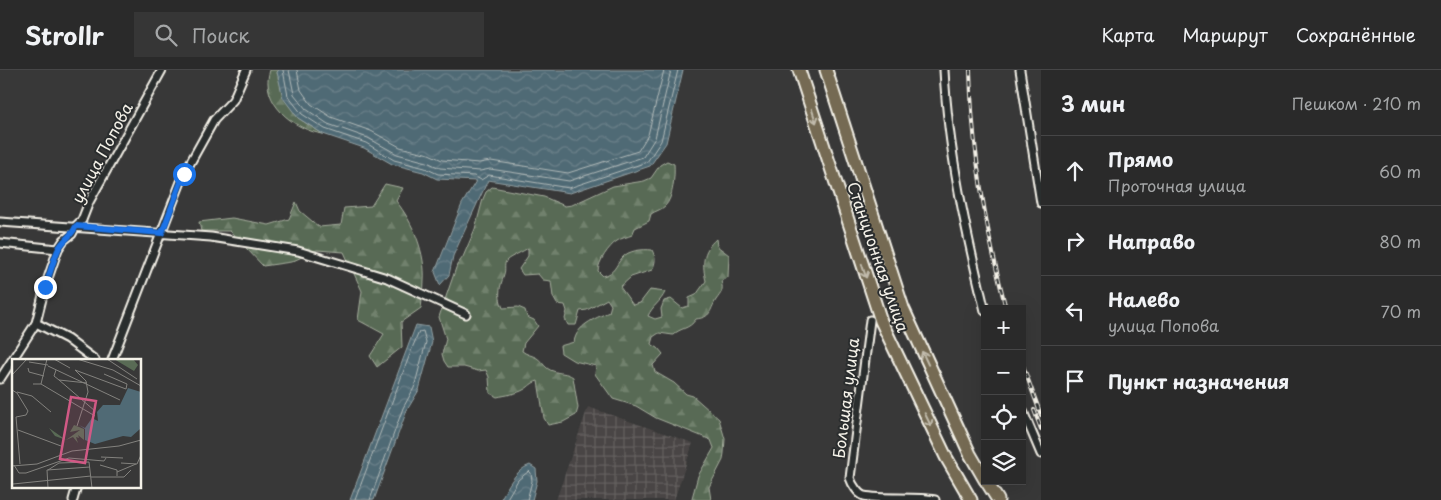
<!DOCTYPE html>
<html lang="ru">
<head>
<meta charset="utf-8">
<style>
  body { margin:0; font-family:"Playpen Sans",sans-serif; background:#363636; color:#f1f3f6 }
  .controls { position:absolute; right:15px; bottom:15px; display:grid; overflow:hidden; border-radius:0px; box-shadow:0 5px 20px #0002 }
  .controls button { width:45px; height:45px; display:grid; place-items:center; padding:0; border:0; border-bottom:1px solid #464647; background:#2a2a2a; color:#f1f3f6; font:25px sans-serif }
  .stop { position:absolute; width:15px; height:15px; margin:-11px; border:4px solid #1a73e8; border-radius:50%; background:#fff }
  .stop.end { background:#1a73e8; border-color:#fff; box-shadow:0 1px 5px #0008 }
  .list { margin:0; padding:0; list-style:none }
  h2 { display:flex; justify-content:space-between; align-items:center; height:65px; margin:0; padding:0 20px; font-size:21px }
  h2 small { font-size:16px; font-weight:400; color:#a5a7a8 }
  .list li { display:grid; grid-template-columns:32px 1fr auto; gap:15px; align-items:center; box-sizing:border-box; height:70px; padding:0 20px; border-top:1px solid #464647 }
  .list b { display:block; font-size:19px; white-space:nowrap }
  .list p { margin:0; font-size:16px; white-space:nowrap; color:#a5a7a8 }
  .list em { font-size:16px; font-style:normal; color:#a5a7a8 }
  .icon { flex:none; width:28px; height:28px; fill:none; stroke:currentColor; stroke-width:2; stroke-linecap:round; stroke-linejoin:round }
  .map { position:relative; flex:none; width:1041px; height:430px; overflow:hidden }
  header { display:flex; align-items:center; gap:30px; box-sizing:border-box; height:70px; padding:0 25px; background:#2a2a2a; border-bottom:1px solid #464647 }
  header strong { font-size:24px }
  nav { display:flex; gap:28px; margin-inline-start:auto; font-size:18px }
  .search { width:350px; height:45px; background:#363636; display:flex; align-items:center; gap:12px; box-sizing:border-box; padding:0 18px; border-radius:0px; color:#a5a7a8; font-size:19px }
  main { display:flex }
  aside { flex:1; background:#2a2a2a }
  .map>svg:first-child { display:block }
  .industrial { fill:url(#industrial-grid) }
  .forest { fill:url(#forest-firs); stroke:#a6ae9e }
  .water { fill:url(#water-waves); stroke:#92a0a3 }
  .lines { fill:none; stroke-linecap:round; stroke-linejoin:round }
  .shore { stroke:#b2bbba; stroke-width:1 }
  .street-casing { stroke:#f4f1e8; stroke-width:11 }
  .primary-casing { stroke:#f4f1e8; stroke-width:15 }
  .street { stroke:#2a2d2e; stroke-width:7 }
  .primary { stroke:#746b52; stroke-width:11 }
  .rail-casing { stroke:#f4f1e8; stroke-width:4 }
  .rail { stroke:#2a2d2e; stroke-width:2; stroke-dasharray:5.5; stroke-linecap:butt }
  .oneway { stroke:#c1bbac }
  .route { stroke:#1a73e8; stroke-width:6 }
  .labels { text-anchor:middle; stroke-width:4; stroke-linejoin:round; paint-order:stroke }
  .street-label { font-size:16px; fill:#f4f1e8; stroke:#2a2d2e }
  .inset-road { fill:none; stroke:#83827e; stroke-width:1 }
  .view { fill:#d15985; fill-opacity:0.15; stroke:#d15985; stroke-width:2.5 }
  .inset-edge { fill:none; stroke:#f4f1e8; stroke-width:2.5 }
</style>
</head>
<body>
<header>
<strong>Strollr</strong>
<div class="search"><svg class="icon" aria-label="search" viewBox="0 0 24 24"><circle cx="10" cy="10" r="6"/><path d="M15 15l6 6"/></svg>Поиск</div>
<nav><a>Карта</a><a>Маршрут</a><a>Сохранённые</a></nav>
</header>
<main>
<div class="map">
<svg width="1041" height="430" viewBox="0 0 1041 430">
  <defs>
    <pattern id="industrial-grid" width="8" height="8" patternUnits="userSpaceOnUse" patternTransform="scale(1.25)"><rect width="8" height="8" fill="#494544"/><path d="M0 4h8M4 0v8" fill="none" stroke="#64605f"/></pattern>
    <pattern id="forest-firs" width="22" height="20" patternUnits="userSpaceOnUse" patternTransform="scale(1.25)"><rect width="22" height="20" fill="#596b55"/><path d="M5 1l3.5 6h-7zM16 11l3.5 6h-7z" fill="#71816d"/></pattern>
    <pattern id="water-waves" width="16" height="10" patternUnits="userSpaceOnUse" patternTransform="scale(1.25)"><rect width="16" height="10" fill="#506a75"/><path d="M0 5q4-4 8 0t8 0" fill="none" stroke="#6a8089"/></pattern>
  </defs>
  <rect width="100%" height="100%" fill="#383838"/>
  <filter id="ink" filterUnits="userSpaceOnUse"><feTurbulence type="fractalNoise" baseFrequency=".02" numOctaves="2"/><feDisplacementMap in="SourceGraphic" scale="10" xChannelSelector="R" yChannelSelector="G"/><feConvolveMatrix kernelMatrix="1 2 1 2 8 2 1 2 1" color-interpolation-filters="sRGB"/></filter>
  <g filter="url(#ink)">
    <polygon class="industrial" points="588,337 693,373 674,430 556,430"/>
    <g class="forest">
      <path d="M270,0h9l-2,3 21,45 25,16c-29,-4 -64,-32 -53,-64z"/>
      <path d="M667,91l7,3c1,11 -1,35 -9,42 -4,4 -10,5 -14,8l-2,7 -14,7 -3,7c-4,2 -11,3 -15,6 -8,5 -19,21 -19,30l5,5c12,-3 12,-10 19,-18 6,-8 21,-9 30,-8 4,8 4,12 0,20l-21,7 -11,10 13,18 7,-2 10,-13 15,2c-4,10 -13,14 -17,24l7,3 7,-2 -1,-8 3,-8 7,-2 11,9 7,-2v-8l7,-3 10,-14c-4,-16 -4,-30 10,-42l1,7 12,9 -1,22 -7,4c3,10 0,12 -5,19 -7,11 -4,17 -20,19 -7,11 -15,8 -23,16l-14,-2 -6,4 -2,7 7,4 5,6 -10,11 2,7 19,11 12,11 7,2 26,23 6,20 -1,14 -1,7 -14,27 2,13h-19v-2l6,-22 16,-28 -3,-8 -55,-22 -20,-12 -23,-7 -18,-25 1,-8 -22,-5 -13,-8 -1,-7 14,-4c3,-17 20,-23 35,-30l2,-7 -4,-6 -20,11 -7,1 -4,14h-8l-3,-6 2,-8 -2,-6 -8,-1 -4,-7 -2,-16 -8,-1 -5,-6 -15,1 -4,-6 9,-13v-8c-4,3 -18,9 -21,12 -4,4 -1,9 -3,14 -4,14 -7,20 -1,34l15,-1 7,3 2,7 7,3 4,6 -14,17 -2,8c5,4 10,4 15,7 6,4 8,11 16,13 7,3 13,1 20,6l5,31 -2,7 -13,7 -15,3 -4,-7 -6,-37c-7,2 -8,5 -13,8 -8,5 -19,6 -28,8l-7,-4 -1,-16 -3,-7 -8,1 -14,-4h-16l-4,-6 -2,-7 4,-15 -7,-22 18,-52 6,-8 12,-28 8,-30 3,-7 6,-5 52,10 21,9 7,-1 41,-19 31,-5 7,-3 9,-13z"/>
      <path d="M385,114l18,4 -7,13c17,21 30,53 28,80 0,9 -2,18 -3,27l-20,14 1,25 -25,20 -7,-11 14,-22 -26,-14 4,-29 -18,-39 -27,-2 -26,12 -28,4 -33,-35h-29l-2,-9 33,-4 37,7 20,-6 7,-17 4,9 19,16 22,-2 3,-17 27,-2z"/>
    </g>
    <g class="water">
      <polygon points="279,0 683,0 666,73 650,96 570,123 488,110 453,186 449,205 440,215 435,202 462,134 476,111 437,109 423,102 392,94 364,78 323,64 298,48 283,28 277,2"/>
      <polygon points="416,255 429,257 432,272 419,320 407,340 374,430 350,430"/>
      <path d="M530,395l6,4 1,12 -5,19h-32c8,-13 15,-30 30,-35z"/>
    </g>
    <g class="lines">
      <g class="shore">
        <polyline points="283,0 288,26 302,44 325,59 366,73 394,90 425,98 438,104 474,106 481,110 489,105 569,118 647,92 661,71 678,0"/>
        <polyline points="289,0 294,24 306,39 328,54 368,68 397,84 427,92 440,98 480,101 490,99 569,111 643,87 655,68 671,0"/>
        <polyline points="297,0 301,20 311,34 331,47 371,61 400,77 429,84 442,90 479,93 491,91 568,103 638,81 648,65 664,0"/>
        <polyline points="355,430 413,276 419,262 423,261 426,272 414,318 403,338 370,430"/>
        <polyline points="506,430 518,410 529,401 531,403 532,411 527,430"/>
      </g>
      <g class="street-casing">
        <g id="street">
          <path d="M944,0c4,81 22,162 41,241"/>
          <polyline points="1020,0 1041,133"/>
          <polyline points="0,152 211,167 298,181 387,208 466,244"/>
          <polyline points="0,173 58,179"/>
          <path d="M870,250l-20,158c2,6 8,16 14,18 20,4 50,0 71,4"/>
          <polyline points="36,253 67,269 95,290"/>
          <polyline points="112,290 184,104 214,50 233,30 246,0"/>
          <polyline points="0,309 36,253 45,217 58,179 64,170 72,164 76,156 82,150 89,132 162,0"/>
          <polyline points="1022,339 1041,384"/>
          <polyline points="73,430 77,416"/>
        </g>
      </g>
      <g class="primary-casing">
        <g id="primary">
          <polyline points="799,0 881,251 946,387 971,430"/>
          <polyline points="826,0 903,238 970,384 985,410"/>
          <polyline points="986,411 998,430"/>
        </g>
      </g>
      <use href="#street" class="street"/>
      <use href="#primary" class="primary"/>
      <g class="rail-casing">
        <g id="rail">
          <path d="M970,0c2,81 16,161 36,239"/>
          <polyline points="1022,293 1041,345"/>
          <polyline points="1034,340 1041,359"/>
        </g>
      </g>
      <use href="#rail" class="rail"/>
    </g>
    <defs><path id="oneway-shaft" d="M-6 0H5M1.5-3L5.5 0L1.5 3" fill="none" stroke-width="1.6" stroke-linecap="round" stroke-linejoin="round" transform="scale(1.25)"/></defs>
    <g class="oneway">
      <use href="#oneway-shaft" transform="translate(814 46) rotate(72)"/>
      <use href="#oneway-shaft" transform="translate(864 201) rotate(72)"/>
      <use href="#oneway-shaft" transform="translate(925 288) rotate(-115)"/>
      <use href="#oneway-shaft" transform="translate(928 350) rotate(64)"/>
    </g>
  </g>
  <g class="lines" filter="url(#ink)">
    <path class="route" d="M45,217c5,-13 8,-27 14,-39 5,-9 13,-12 17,-22l86,7 22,-59"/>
  </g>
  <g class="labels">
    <g class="street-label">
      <text transform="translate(102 83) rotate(-62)" y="6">улица Попова</text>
      <text transform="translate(878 187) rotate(71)" y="6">Станционная улица</text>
      <text transform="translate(846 328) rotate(-83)" y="6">Большая улица</text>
    </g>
  </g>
  <g transform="translate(12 289)">
    <rect width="129" height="129" fill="#383838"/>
    <path d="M102,0h19l5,6 -4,6z" fill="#596b55"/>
    <path d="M62,66l10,4v11l-6,-5 1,3 -3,-1 2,6 -5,-6 -7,3 -11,-4 -6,-8 17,12 14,-10 -10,2z" fill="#596b55"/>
    <path d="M116,29l13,4 -1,37 -9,8 -8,-1 -28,8 -10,-4v-11l-6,-4 6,3 7,-10 6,3 -1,-9 6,-7h17z" fill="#506a75"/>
    <path class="inset-road" d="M42,0l16,9M65,0l36,11 28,16M95,0l30,20M17,3l19,3M36,7l72,34M16,9l1,4 15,4M44,11l-2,6 5,4 28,3M63,11l51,19 1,-5 -23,-10M63,11l11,11 2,11 -11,34M0,16l15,-16M47,21l36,31M21,25h8l6,-25M29,25l54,32M0,31l5,3 11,18 -2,4 -10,2 4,47M5,33l15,4 19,16M6,71l43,16M89,98l22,1M109,104l16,1 4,-9M2,106l5,8h7l43,-15 35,3 2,-3M88,106l17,5v6M0,107l25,-2 35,-13 47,-5 22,-6M36,111l11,-7 30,-1 3,26M105,113l19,-8M79,118h33l7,-7M1,125l78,-8M36,129l-1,-18 43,-3"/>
    <path class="view" d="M59,38l25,4 -11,62 -25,-4z"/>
    <rect width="129" height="129" class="inset-edge"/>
  </g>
</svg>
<div class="controls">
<button>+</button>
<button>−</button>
<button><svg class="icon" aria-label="locate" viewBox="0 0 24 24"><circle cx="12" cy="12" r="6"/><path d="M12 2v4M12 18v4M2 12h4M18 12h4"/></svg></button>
<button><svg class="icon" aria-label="layers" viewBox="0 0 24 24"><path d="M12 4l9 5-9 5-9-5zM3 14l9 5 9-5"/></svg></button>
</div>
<div class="stop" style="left:184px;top:104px"></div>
<div class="stop end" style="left:45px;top:217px"></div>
</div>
<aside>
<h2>3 мин<small>Пешком · 210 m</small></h2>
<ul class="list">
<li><svg class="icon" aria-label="ahead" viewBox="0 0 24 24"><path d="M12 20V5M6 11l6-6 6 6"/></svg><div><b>Прямо</b><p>Проточная улица</p></div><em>60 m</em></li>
<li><svg class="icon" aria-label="right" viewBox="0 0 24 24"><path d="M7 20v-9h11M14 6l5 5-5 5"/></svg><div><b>Направо</b></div><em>80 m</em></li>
<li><svg class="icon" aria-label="left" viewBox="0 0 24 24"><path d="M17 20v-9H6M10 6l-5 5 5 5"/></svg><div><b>Налево</b><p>улица Попова</p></div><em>70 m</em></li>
<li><svg class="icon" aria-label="arrive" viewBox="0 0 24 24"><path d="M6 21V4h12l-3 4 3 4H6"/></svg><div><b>Пункт назначения</b></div></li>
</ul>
</aside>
</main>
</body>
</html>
